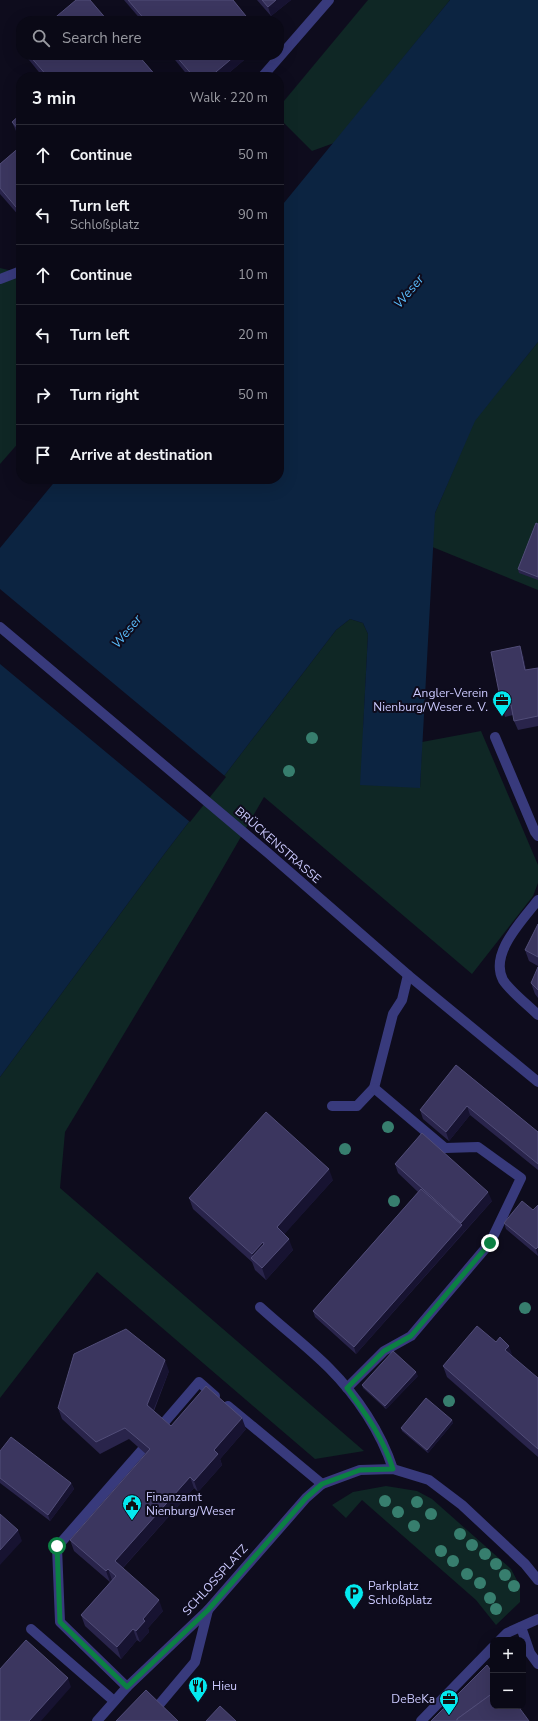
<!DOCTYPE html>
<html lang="en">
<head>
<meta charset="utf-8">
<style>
  body { margin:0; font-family:"Nunito Sans",sans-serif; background:#181723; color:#f1f3f6 }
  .controls { position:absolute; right:12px; bottom:12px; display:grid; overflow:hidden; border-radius:8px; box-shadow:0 4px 16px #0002 }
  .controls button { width:36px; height:36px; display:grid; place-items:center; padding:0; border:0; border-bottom:1px solid #2a2a35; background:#0a0916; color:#f1f3f6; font:20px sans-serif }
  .stop { position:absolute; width:12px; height:12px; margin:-9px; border:3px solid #0b8043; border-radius:50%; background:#fff }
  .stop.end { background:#0b8043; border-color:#fff; box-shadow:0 1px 4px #0008 }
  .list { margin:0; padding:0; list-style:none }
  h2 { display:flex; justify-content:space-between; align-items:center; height:52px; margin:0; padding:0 16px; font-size:17px }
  h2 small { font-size:13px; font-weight:400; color:#999aa1 }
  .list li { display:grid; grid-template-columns:26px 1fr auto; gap:12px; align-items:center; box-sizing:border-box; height:60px; padding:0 16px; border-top:1px solid #2a2a35 }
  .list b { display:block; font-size:15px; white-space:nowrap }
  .list p { margin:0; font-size:13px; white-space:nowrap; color:#999aa1 }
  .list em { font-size:13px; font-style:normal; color:#999aa1 }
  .icon { flex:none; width:22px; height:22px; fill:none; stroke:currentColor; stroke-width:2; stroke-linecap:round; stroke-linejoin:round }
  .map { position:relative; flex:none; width:538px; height:1721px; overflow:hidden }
  .search { position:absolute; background:#0a0916; box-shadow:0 4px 16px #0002; left:16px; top:16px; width:268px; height:44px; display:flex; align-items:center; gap:10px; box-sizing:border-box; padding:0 14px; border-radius:16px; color:#999aa1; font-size:15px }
  .panel { position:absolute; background:#0a0916; box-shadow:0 4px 16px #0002; left:16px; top:72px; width:268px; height:412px; border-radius:16px }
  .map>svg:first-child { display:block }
  .green { fill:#0f2725 }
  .water { fill:#0c2441 }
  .pier { fill:#0e0c1d }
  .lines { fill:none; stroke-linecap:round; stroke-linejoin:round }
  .service { stroke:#383a7c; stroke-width:10 }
  .pedestrian { stroke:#383a7c; stroke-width:10 }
  .minor { stroke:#383a7c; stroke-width:10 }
  .tertiary { stroke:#383a7c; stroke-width:10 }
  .tree { fill:#377e6e }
  .wall { fill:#29244b }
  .shaded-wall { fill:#171331 }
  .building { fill:#3b365f; stroke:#514d78 }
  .route { stroke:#0b8043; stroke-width:5 }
  .labels { text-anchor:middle; stroke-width:4; stroke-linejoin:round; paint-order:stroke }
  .poi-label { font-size:12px; fill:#cbc9fe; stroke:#0e0c1d; text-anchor:start }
  .street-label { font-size:12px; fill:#cbc9fe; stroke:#0e0c1d }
  .water-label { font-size:13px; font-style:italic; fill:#59bdfc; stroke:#0e0c1d }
</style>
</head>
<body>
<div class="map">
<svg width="538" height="1721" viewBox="0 0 538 1721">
  <rect width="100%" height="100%" fill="#0e0c1d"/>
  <g class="green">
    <polygon points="368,0 450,0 334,143 312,151 279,118 279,107"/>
    <polygon points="0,268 21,273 21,440 0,464"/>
    <polygon points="538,342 538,590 430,546 435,513 474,421"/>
    <polygon points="350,619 363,623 368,634 363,732 420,788 422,742 481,731 538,865 538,883 533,896 472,974 264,797 205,899 65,1132 60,1188 364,1451 315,1459 97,1272 0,1398 0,1077 165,853 336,630"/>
    <polygon points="386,1486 417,1491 432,1499 511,1569 520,1586 520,1602 496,1625 476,1600 362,1500 346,1518 332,1505 353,1492"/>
  </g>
  <polygon class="water" points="450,0 538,0 538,342 475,421 435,513 420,788 360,785 368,634 363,623 350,619 336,630 165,853 0,1077 0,548 57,479 279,479 279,209"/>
  <polygon class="pier" points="0,589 226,777 190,822 0,664"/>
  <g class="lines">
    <g class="service">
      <polyline points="262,77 329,0"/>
      <polyline points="0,279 21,271"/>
      <polyline points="495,737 535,832 538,836"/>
      <path d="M538,900c-15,20 -49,53 -35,80 7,11 25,25 35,35"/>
      <polyline points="332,1106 357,1106 374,1088 393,1014 402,1000 408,975"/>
      <path d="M260,1307c23,21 48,40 69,61 28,28 52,64 64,101"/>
      <polyline points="347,1388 384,1351 411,1336 490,1243 521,1178 478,1147 445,1148 374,1088"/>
      <polyline points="228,1406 322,1484"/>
      <polyline points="162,1425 199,1382 215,1396"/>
      <polyline points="31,1629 114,1701"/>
      <polyline points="127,1687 60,1622 57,1547 142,1450"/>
      <polyline points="158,1706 195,1662 208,1610"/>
    </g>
    <polyline class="pedestrian" points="521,1627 530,1653 538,1664"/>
    <g class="minor">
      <polyline points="500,1640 507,1633 538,1619"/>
      <polyline points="97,1721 127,1687 208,1610 306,1498 322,1484 360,1470 393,1469 429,1480 462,1505 525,1564 538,1580"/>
      <polyline points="421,1721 493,1647"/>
    </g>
    <polyline class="tertiary" points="0,627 268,853 408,975 538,1082"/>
  </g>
  <g class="tree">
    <circle cx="312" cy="738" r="6"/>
    <circle cx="289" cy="771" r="6"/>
    <circle cx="388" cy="1127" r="6"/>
    <circle cx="345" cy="1149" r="6"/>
    <circle cx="394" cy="1201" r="6"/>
    <circle cx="525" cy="1308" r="6"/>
    <circle cx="449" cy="1401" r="6"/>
    <circle cx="385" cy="1501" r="6"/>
    <circle cx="417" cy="1502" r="6"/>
    <circle cx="398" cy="1512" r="6"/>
    <circle cx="431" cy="1514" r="6"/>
    <circle cx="414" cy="1526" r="6"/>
    <circle cx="460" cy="1534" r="6"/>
    <circle cx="472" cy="1545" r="6"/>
    <circle cx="441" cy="1551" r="6"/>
    <circle cx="485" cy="1554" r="6"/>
    <circle cx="453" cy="1561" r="6"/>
    <circle cx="496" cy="1564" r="6"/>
    <circle cx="467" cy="1574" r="6"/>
    <circle cx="505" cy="1575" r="6"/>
    <circle cx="480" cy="1583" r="6"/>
    <circle cx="514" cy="1586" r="6"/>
    <circle cx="490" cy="1598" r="6"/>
    <circle cx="496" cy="1609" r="6"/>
  </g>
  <g class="wall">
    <polygon points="124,0 233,0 250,21 142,21"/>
    <polygon points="257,0 291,0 271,16"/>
    <polygon points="25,55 138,55 157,77 43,77"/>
    <polygon points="171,55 250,55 224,77 189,77"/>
    <polygon points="21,114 21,137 16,131 12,122"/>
    <polygon points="21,146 21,218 0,194 0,164"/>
    <polygon points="538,524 538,580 519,573 518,569"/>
    <polygon points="523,655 526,670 538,668 538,726 518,730 514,721 513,715 505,717 502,707"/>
    <polygon points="538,924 538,966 529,961 525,950"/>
    <polygon points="538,967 538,998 535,994 531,983"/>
    <polygon points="456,1065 538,1132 538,1170 470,1115 449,1141 423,1119 420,1110"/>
    <polygon points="395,1164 492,1201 356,1354 315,1317 313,1311 418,1192 398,1173"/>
    <polygon points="333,1180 284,1234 293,1250 266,1280 255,1270 252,1262 193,1209 189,1198"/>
    <polygon points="538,1205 538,1256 506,1229 504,1223 533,1210"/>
    <polygon points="443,1366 538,1378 538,1457 447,1377"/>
    <polygon points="169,1371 154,1411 171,1426 246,1429 220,1459 222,1465 198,1492 194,1488 123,1568 163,1611 148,1628 149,1632 140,1642 137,1640 121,1659 85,1626 81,1615 110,1582 74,1551 70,1540 146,1454 129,1439 100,1454 62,1419 58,1408"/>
    <polygon points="418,1376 386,1409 363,1388 362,1385"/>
    <polygon points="452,1420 453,1423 428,1453 402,1431 401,1428"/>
    <polygon points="0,1451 71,1483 74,1489 50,1521 0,1483"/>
  </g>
  <g class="shaded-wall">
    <polygon points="276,0 291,0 271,16 268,7"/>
    <polygon points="236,55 250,55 224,77 210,77"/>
    <polygon points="520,646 523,655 528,679 525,670"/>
    <polygon points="467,1106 470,1115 449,1141 446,1132"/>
    <polygon points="329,1169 333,1180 281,1238 277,1227"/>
    <polygon points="488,1192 492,1201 464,1232 461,1223"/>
    <polygon points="462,1225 464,1232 356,1354 354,1347"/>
    <polygon points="289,1239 293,1250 266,1280 262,1268"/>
    <polygon points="263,1242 267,1253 255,1262 252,1254"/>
    <polygon points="538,1247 538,1255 536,1249"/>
    <polygon points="509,1346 513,1357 505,1350"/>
    <polygon points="165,1360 169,1371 151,1416 147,1405"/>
    <polygon points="416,1372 418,1376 386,1409 385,1406"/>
    <polygon points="242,1418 246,1429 220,1459 222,1465 198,1492 194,1481 214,1450"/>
    <polygon points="452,1420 453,1423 428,1453 427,1450"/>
    <polygon points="190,1477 194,1488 119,1572 115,1561"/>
    <polygon points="71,1483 74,1489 50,1521 48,1515"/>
    <polygon points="18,1530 22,1541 0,1565 0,1550"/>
    <polygon points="108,1569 112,1580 110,1582 106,1571"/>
    <polygon points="159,1600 163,1611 148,1628 149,1632 140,1642 136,1631 143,1619"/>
    <polygon points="133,1629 137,1640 121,1659 117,1647"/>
    <polygon points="68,1678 71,1687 41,1721 29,1721"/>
  </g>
  <g class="building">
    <polygon points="76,0 90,0 108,21 51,21"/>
    <polygon points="128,0 233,0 250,21 146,21"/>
    <polygon points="262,0 276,0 268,7"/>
    <polygon points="29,55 138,55 157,77 48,77"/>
    <polygon points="175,55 236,55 210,77 194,77"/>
    <polygon points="21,114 21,132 12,122"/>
    <polygon points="21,146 21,213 0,188 0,164"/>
    <polygon points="536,523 538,524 538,577 518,569"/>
    <polygon points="520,646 525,670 538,668 538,716 514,721 511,705 502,707 491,652"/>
    <polygon points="538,924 538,957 525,950"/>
    <polygon points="538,967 538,990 531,983"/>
    <polygon points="456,1065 538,1132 538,1164 467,1106 446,1132 420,1110"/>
    <polygon points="266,1112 329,1169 277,1227 289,1239 262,1268 251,1258 264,1244 263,1242 252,1254 189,1198"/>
    <polygon points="422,1133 488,1192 461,1223 395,1164"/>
    <polygon points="421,1189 462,1225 354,1347 313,1311"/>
    <polygon points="522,1201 533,1210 538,1205 538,1247 536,1249 504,1223"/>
    <polygon points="477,1326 496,1342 500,1337 509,1346 505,1350 538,1378 538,1449 443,1366"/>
    <polygon points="126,1329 165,1360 147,1405 171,1426 206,1386 242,1418 214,1450 218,1454 194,1481 190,1477 115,1561 159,1600 143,1619 145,1621 136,1631 133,1629 117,1647 81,1615 116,1576 108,1569 106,1571 70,1540 150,1449 125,1428 96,1442 58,1408 74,1354"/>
    <polygon points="393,1351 416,1372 385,1406 362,1385"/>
    <polygon points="426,1398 452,1420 427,1450 401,1428"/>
    <polygon points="11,1437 71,1483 48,1515 0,1478 0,1451"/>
    <polygon points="0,1514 18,1530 0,1550"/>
    <polygon points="26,1640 68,1678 29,1721 0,1721 0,1669"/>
    <polygon points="487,1665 493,1673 493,1693 457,1719 457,1721 431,1721"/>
    <polygon points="146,1690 178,1721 116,1721"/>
    <polygon points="493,1693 493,1706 518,1706 529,1721 458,1721 457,1719"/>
    <polygon points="220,1706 236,1721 206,1721"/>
  </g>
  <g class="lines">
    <path class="route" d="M57,1546l3,76 67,65 81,-77 98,-112 16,-14 38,-14 33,-1c-11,-33 -26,-53 -46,-81l37,-37 27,-15 79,-93"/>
  </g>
  <defs>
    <g id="office-pin" transform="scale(1)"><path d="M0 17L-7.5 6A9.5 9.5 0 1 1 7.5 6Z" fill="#04e9ef" stroke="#0e0c1d"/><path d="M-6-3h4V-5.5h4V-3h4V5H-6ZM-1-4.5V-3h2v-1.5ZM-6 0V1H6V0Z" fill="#111"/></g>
    <g id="civic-pin" transform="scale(1)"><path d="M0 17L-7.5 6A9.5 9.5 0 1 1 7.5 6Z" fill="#04e9ef" stroke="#0e0c1d"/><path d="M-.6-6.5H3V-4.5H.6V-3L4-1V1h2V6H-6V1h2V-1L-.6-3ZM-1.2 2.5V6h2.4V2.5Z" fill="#111"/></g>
    <g id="parking-pin" transform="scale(1)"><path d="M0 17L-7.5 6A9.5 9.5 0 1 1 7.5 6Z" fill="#04e9ef" stroke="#0e0c1d"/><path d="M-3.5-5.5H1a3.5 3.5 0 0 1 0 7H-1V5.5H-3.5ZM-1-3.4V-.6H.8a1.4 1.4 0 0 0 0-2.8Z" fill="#111"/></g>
    <g id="restaurant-pin" transform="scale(1)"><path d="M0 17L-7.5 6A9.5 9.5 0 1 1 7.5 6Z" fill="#04e9ef" stroke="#0e0c1d"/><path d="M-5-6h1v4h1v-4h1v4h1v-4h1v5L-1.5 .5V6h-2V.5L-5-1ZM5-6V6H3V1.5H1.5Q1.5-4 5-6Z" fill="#111"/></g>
  </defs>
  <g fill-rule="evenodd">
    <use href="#office-pin" x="502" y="700"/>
    <use href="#civic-pin" x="132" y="1504"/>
    <use href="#parking-pin" x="354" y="1593"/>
    <use href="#restaurant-pin" x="198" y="1686"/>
    <use href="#office-pin" x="449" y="1699"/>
  </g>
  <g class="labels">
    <g class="poi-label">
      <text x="488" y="697" text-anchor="end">Angler-Verein<tspan x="488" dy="14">Nienburg/Weser e. V.</tspan></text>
      <text x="146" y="1501">Finanzamt<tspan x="146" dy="14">Nienburg/Weser</tspan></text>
      <text x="368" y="1590">Parkplatz<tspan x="368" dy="14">Schloßplatz</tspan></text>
      <text x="212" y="1690">Hieu</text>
      <text x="435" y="1703" text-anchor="end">DeBeKa</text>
    </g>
    <g class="street-label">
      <text transform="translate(278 845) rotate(41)" y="4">BRÜCKENSTRASSE</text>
      <text transform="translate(215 1580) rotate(-48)" y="4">SCHLOSSPLATZ</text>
    </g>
    <g class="water-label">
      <text transform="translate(408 291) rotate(-50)" y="5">Weser</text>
      <text transform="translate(126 631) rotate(-50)" y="5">Weser</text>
    </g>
  </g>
</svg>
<div class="controls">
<button>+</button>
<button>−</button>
</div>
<div class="stop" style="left:57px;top:1546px"></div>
<div class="stop end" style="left:490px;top:1243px"></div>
<div class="search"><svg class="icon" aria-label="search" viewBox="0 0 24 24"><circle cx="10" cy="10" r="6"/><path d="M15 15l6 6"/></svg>Search here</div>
<section class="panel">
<h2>3 min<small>Walk · 220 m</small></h2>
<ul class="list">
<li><svg class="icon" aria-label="ahead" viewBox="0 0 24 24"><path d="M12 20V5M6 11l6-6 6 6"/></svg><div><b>Continue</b></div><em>50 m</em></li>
<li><svg class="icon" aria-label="left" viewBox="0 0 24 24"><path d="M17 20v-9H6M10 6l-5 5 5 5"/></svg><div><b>Turn left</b><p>Schloßplatz</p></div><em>90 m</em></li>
<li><svg class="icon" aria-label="ahead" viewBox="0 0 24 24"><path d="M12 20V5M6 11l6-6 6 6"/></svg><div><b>Continue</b></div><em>10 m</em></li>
<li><svg class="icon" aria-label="left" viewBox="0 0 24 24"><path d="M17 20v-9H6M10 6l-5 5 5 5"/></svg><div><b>Turn left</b></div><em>20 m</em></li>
<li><svg class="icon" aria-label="right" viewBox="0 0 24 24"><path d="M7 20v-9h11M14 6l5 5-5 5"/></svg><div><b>Turn right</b></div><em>50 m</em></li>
<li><svg class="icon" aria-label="arrive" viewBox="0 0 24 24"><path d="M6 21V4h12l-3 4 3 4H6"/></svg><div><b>Arrive at destination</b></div></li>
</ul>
</section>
</div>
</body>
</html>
